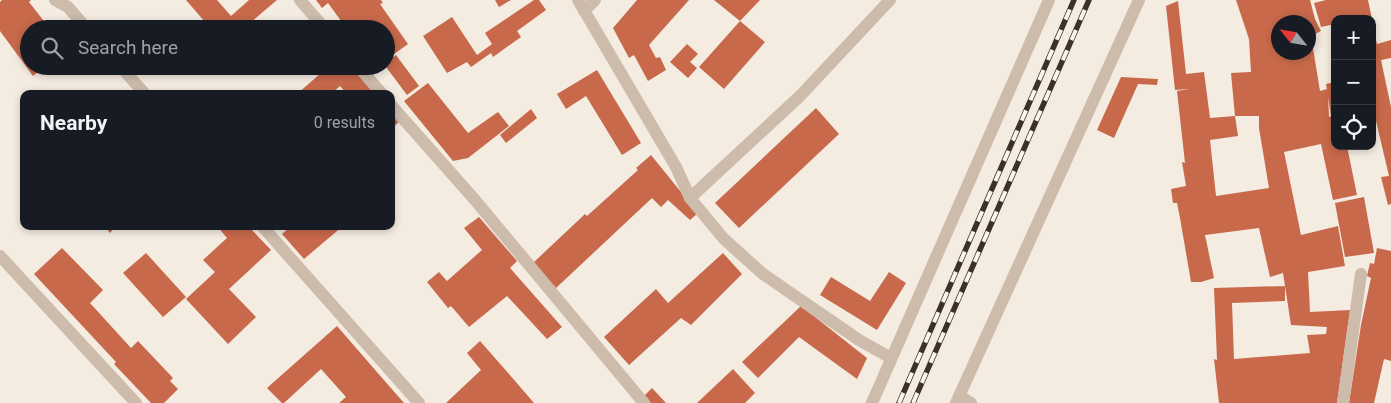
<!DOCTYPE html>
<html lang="en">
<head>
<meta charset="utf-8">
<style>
  body { margin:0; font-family:Roboto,sans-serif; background:#20242c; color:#f1f3f6 }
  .controls { position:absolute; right:15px; top:15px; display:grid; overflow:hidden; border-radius:10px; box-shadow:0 2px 8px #0003 }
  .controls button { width:45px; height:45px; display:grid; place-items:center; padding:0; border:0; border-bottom:1px solid #363941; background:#171b24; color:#f1f3f6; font:25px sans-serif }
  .compass { position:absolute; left:1271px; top:15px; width:45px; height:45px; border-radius:50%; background:#171b24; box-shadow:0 2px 8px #0003; rotate:301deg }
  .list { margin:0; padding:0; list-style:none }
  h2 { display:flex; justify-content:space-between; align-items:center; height:65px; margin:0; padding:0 20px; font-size:21px }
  h2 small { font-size:16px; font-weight:400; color:#9ea1a6 }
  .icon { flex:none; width:28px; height:28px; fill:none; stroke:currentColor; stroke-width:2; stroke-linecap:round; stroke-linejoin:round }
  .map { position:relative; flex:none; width:1391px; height:403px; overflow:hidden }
  .search { position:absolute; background:#171b24; box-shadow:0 2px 8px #0003; left:20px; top:20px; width:375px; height:55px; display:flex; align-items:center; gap:12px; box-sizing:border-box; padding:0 18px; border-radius:28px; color:#9ea1a6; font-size:19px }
  .panel { position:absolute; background:#171b24; box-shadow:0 2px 8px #0003; left:20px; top:90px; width:375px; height:140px; border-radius:10px }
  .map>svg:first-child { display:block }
  .building { fill:#c8694b; fill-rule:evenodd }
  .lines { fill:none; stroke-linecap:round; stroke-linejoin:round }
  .minor { stroke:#cdbbac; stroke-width:12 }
  .rail-casing { stroke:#3b302b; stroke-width:5.5 }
  .rail { stroke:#fbf5ee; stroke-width:4; stroke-dasharray:11; stroke-linecap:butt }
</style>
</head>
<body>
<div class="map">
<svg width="1391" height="403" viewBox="0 0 1391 403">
  <rect width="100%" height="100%" fill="#f4ebe1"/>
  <g class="building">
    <polygon points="2,0 31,0 29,2 50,29 29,29 29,66 45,66 33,76 0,31 0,2"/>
    <polygon points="186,0 217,0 231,16 249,0 277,0 243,29 211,29"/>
    <polygon points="316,0 381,0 383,3 380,4 408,44 386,60 386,29 363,29 357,21 347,29 328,3 322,8"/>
    <polygon points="495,0 511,0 499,7"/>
    <polygon points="534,0 539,0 546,10 517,31 521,37 493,57 491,53 471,67 467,62 447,73 423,36 452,17 477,55 492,44 485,33"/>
    <polygon points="637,0 689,0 649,45 656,58 660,57 666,70 648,81 634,55 629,58 613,28"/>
    <polygon points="714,0 760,0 740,21"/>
    <path d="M1236,0h74l5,19 6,12 -10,5 9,55 7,-2 -1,-5 9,-2v64h12l10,49 -24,5 -12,-56 -37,8 17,83 37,-9 7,40 -37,6 2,40 40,-2 -13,93h-118l-5,-44 3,1 -3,-72 71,-2v15l-53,2 2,56 76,-6 -3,-18 19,-1 1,-7 -36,-2 -8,-52 -13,4 -11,-49 -54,7 9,43 -13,4h-10l-11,-64 -3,-15h-4l-2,-14 15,-3 -4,-24 3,1 -8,-72 12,-2 -14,1 -9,-84 12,-5 8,73 18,-2 6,46 25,-2 3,20 -28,4 6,56 53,-8 -10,-60v-12h-24l-4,-43 20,-1 -2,-33zM1278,22h30v30h-30zM1328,97l3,19 -2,1z"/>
    <polygon points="1326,0 1368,0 1372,19 1335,19 1335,24 1321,27 1314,3"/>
    <polygon points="740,21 765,42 724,89 699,67"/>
    <polygon points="1372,24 1377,44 1391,40 1391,58 1381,60 1391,107 1391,204 1388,205 1381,177 1389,176 1376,121 1372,122"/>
    <polygon points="687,44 698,54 690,62 697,68 688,78 670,62"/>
    <polygon points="396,55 419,86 407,95 386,67 386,62"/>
    <polygon points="329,66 352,66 376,94 347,94 340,86 331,94 297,94"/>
    <polygon points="597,70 641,143 622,155 586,96 566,109 557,94"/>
    <polygon points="1121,77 1158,79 1157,85 1138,84 1114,138 1097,130"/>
    <polygon points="428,83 468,133 498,112 509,126 468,158 453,161 404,101"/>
    <polygon points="816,108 839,134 739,228 715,203"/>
    <polygon points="531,109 537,118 506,143 500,135"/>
    <polygon points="391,112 400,121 391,129"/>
    <polygon points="651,155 698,213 690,220 668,200 661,207 652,198 556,288 533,263 585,214 587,216 638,170 636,168"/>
    <polygon points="1364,197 1374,253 1345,257 1335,203"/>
    <polygon points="479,217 517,261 510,268 562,327 547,339 507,296 469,327 451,306 448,308 427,282 439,272 447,281 482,250 464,228"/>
    <polygon points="104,226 116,226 110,233"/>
    <polygon points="217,226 248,226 271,250 229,289 256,317 228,344 186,299 215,272 203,260 227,238"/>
    <polygon points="291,226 343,226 304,259 282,234"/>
    <polygon points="62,248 103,290 90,303 131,348 138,341 173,378 170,381 178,389 164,403 151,403 114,364 116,362 34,274"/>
    <polygon points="1377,248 1391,251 1391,361 1384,359 1374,403 1349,403 1361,325 1371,278 1367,276 1370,263 1374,264"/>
    <polygon points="146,253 186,297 163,317 123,273"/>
    <polygon points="723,253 742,274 691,325 681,318 629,365 604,337 656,289 668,303"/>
    <polygon points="889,272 906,283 877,330 820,295 831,277 870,301"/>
    <polygon points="801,306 867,358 857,379 799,337 758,378 742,362"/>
    <polygon points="337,326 376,371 404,403 339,403 346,397 321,369 284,403 282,403 267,388"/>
    <polygon points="480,341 509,374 534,403 446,403 481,370 467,353"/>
    <polygon points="733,369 755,393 745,403 697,403"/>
    <polygon points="652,388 666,403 651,403 644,396"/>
  </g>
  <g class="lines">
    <g class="minor">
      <polyline points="55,0 68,7 87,29"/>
      <polyline points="300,0 325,29"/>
      <polyline points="578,0 676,167 690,198 724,239 763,274 859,340 891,358"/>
      <polyline points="584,11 595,0"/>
      <polyline points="120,66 145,94"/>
      <polyline points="358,66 382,94"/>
      <polyline points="391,105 475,200 644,403"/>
      <polyline points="690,198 800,96 890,0"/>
      <polyline points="262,226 419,403"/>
      <polyline points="0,256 136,403"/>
      <polyline points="959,396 971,403"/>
      <polyline points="872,403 1049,0"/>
      <polyline points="956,403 1139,0"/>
      <polyline points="1343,403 1361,274"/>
    </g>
    <g class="rail-casing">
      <g id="rail">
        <polyline points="899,403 1074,0"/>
        <polyline points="913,403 1089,0"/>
      </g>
    </g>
    <use href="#rail" class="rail"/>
  </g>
</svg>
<div class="controls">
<button>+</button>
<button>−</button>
<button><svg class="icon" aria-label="locate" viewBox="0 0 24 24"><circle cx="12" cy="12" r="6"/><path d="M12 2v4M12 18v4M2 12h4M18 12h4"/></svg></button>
</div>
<svg class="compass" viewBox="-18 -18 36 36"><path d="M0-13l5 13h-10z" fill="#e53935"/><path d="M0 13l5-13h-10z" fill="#9ea1a6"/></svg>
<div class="search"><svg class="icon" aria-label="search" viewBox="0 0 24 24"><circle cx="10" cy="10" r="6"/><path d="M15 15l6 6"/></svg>Search here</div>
<section class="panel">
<h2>Nearby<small>0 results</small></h2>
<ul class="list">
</ul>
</section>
</div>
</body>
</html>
